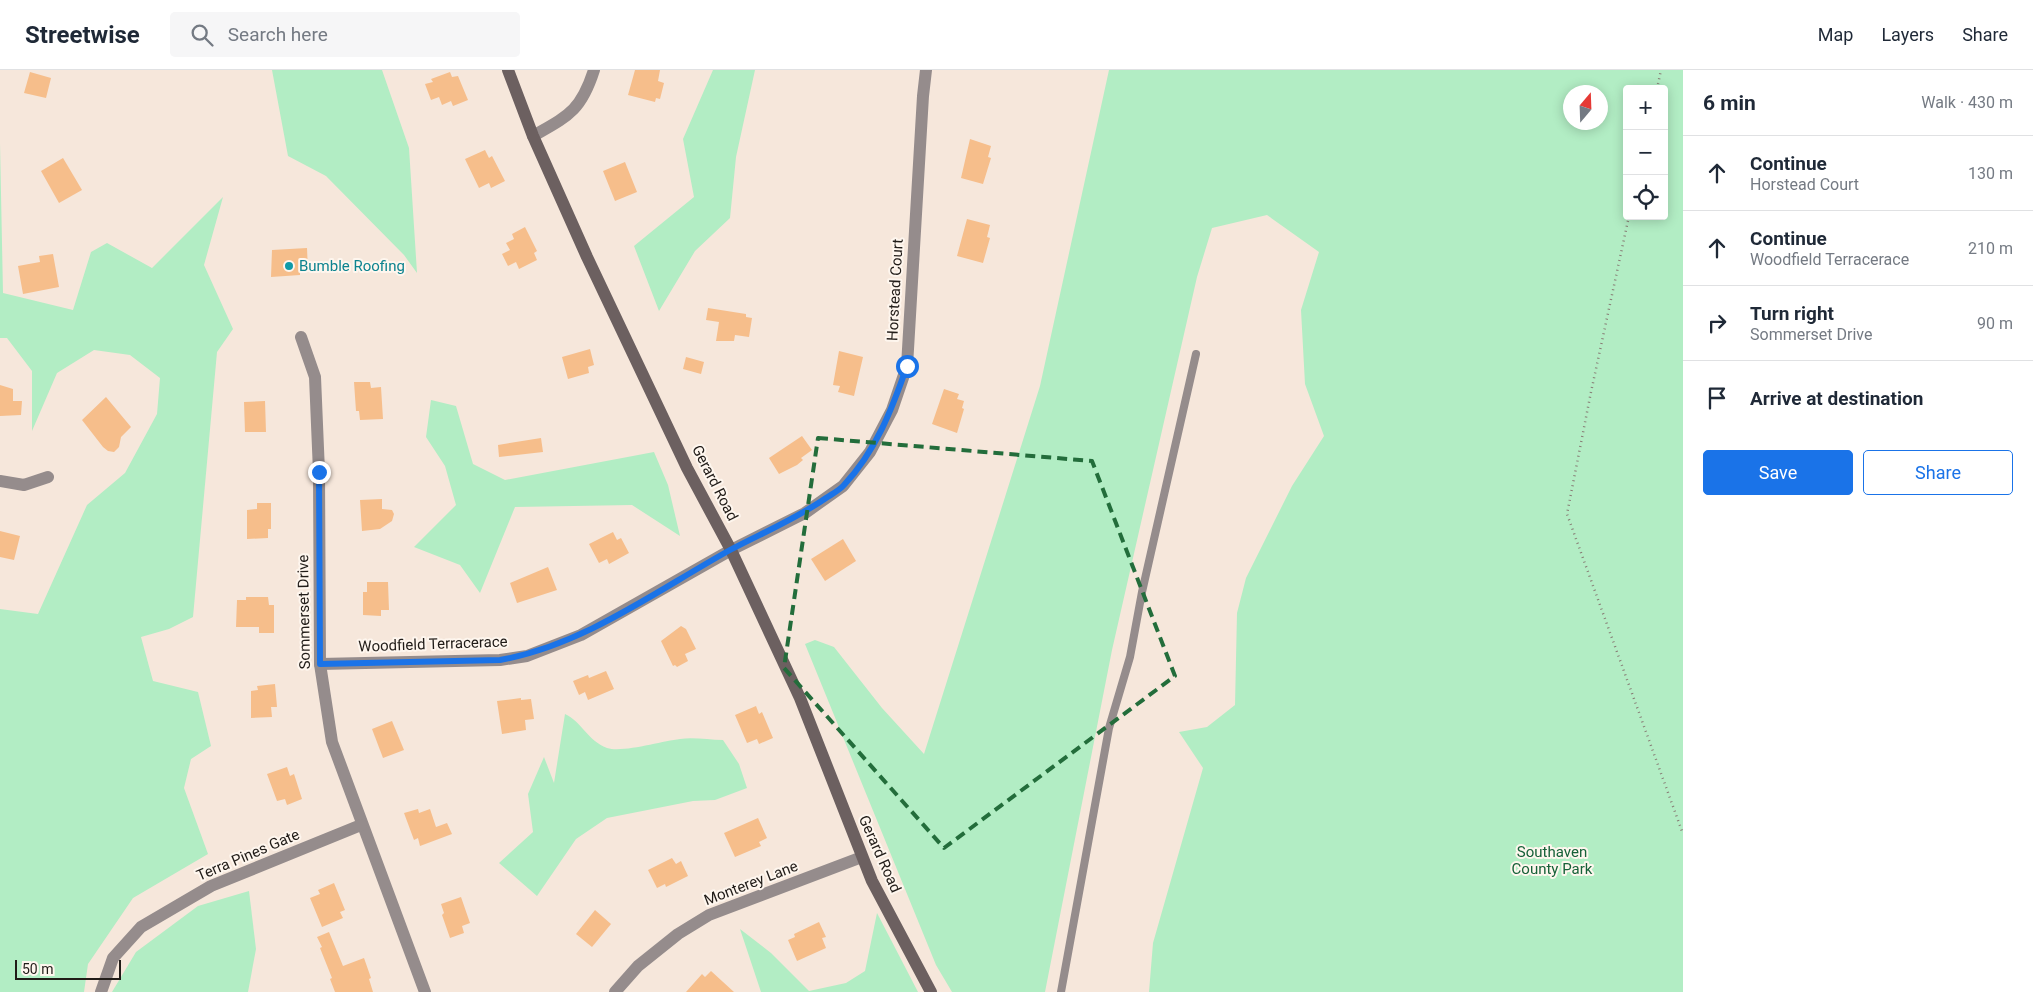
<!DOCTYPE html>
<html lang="en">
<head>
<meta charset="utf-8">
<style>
  body { margin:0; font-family:Roboto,sans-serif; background:#f6f6f7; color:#1f2937 }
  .controls { position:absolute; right:15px; top:15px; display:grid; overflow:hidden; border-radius:5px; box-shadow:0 2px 12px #0003 }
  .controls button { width:45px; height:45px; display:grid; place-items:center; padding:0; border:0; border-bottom:1px solid #e0e1e3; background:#fff; color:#1f2937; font:25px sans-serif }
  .compass { position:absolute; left:1563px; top:15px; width:45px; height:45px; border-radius:50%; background:#fff; box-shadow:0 2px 12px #0003; rotate:19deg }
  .scale { position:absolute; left:15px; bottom:12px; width:106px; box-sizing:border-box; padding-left:5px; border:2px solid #211c18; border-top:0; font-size:14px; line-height:18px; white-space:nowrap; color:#211c18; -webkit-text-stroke:4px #fef6ee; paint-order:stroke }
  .stop { position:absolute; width:15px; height:15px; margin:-11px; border:4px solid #1a73e8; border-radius:50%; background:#fff }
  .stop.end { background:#1a73e8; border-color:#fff; box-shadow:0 1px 5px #0008 }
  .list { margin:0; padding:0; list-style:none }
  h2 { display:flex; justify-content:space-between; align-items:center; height:65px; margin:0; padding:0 20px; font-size:21px }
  h2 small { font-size:16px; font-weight:400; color:#747a83 }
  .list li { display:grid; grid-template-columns:32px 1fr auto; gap:15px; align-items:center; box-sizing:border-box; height:75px; padding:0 20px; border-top:1px solid #e0e1e3 }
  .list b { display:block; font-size:19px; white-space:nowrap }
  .list p { margin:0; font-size:16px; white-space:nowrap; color:#747a83 }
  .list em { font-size:16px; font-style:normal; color:#747a83 }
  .actions { display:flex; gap:10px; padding:15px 20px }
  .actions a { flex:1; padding:11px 0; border:1px solid #1a73e8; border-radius:5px; text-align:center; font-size:18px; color:#1a73e8 }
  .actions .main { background:#1a73e8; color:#fff }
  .icon { flex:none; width:28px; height:28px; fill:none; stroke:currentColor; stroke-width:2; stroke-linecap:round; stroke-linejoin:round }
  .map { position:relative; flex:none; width:1683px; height:922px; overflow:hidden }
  header { display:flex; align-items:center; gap:30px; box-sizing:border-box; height:70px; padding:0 25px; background:#fff; border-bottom:1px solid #e0e1e3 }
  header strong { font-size:24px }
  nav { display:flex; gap:28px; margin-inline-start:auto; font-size:18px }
  .search { width:350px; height:45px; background:#f6f6f7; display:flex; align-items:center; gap:12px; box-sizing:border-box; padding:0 18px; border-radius:5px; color:#747a83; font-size:19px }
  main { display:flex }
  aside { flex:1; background:#fff }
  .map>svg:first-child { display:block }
  .green { fill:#b2edc4; fill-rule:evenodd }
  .building { fill:#f6be8b }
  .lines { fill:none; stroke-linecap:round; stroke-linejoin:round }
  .path { stroke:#887e76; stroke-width:2.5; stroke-dasharray:1 4; stroke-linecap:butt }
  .lane { stroke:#958c8c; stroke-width:8 }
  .street { stroke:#958c8c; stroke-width:12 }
  .secondary { stroke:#6c6060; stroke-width:12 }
  .route { stroke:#1a73e8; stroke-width:6 }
  .marked { fill:none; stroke:#236d3b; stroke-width:4; stroke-dasharray:10 6; stroke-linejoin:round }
  .culture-dot { fill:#0f9aa8; stroke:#fef6ee; stroke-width:2 }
  .labels { text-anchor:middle; stroke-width:4; stroke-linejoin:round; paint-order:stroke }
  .culture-label { font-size:15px; fill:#0d838f; stroke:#fef6ee; text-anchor:start }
  .street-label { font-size:15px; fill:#211c18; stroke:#fef6ee }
  .park-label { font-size:15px; fill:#166138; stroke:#fef6ee }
</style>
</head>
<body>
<header>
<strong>Streetwise</strong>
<div class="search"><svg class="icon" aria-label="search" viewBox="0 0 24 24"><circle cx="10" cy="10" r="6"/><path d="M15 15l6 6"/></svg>Search here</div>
<nav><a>Map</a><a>Layers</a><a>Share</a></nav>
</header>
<main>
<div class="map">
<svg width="1683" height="922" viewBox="0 0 1683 922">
  <rect width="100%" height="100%" fill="#f6e7db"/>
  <g class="green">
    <polygon points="272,0 382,0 409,78 417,203 404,185 326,106 288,86"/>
    <polygon points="713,0 755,0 736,87 730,148 695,181 659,241 634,176 694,127 683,69"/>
    <path d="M1109,0h574v922h-534l4,-49 50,-175 -24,-36 28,-5 28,-22 2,-92 9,-35 46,-92 32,-50 -19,-52 -4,-74 18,-58 -52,-37 -55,13 -15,49 -85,373 -67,342h-93l-16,-27 -131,-321 10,-4 19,7 48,61 42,46 116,-368zM1627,19h37v127h-37zM1570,22h30v30h-30z"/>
    <polygon points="0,73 3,223 73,240 91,182 107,173 152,198 223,127 204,195 233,259 217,282 193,547 169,559 141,567 153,611 198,622 211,676 191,689 184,718 208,784 133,828 88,894 84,922 0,922 0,539 38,544 87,435 125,403 157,344 160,308 130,285 94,280 57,303 32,361 32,301 7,268 0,268"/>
    <polygon points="431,330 456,336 473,394 505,410 654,382 668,415 680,466 632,435 515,437 480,523 460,495 414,477 456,435 445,396 426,367"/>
    <path d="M565,644c16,7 23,27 42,34 16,5 55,-7 73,-9 14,-2 29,1 43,1l16,24 8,24 -32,12 -22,1 -86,17 -31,21 -39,57 -38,-33 34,-31 -5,-38 16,-37 10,26z"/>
    <polygon points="249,821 256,879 248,922 112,922 136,882 198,836"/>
    <polygon points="877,843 918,922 761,922 740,859 771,883 809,921 846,913 865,901"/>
  </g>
  <g class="building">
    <polygon points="635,0 660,0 658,11 664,13 660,29 656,28 655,32 628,25"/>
    <polygon points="30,2 51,8 46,28 24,23"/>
    <polygon points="450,2 452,7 458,6 468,30 453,36 451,31 442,35 439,27 431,30 425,14 433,12 431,9"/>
    <polygon points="970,69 991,76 988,87 991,88 983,114 961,108"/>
    <polygon points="485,80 489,88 492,86 505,111 491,118 489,113 479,118 465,89"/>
    <polygon points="63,88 82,120 59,133 41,101"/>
    <polygon points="625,92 637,122 615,131 603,101"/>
    <polygon points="967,149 990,155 987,167 990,168 983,193 957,186"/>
    <polygon points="525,157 537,181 534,183 537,190 519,199 516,192 508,196 502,184 510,180 506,173 514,169 512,164"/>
    <polygon points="307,178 308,201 300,201 300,205 271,207 272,180"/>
    <polygon points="53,184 59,217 23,224 18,196 40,192 39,186"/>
    <polygon points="708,238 746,244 746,247 752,248 749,267 735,265 734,271 716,271 719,252 706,250"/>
    <polygon points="590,279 594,295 588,297 589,303 568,309 562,287"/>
    <polygon points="839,281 863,287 854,326 838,322 840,316 833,315"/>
    <polygon points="686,287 704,292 701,304 683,299"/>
    <polygon points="354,312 370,312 371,318 381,317 383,349 360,350 359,341 356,341"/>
    <polygon points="0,315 13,319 13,331 22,331 21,345 0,346"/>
    <polygon points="944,319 959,324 957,329 964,331 962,338 964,339 957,363 932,354"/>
    <polygon points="106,327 131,357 121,367 119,377 114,382 108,381 103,377 82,350"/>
    <polygon points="265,331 266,362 245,362 244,332"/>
    <polygon points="802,366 812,380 801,388 803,390 797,395 779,404 769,388"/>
    <polygon points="541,368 543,382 499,387 498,375"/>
    <polygon points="382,429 382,439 392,440 394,444 392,451 380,459 362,461 360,430"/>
    <polygon points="257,433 271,433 271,459 268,459 268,468 247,469 247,440 257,439"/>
    <polygon points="0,461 20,466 14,490 0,487"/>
    <polygon points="613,462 617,470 621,468 629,483 609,494 607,489 599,493 589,474"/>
    <polygon points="843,469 856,491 825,511 811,489"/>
    <polygon points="548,497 557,520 517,533 510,513"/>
    <polygon points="367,512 388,512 389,540 381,540 381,546 363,545 363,522 367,522"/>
    <polygon points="246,527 268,527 269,535 274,535 274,563 259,563 259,557 236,557 237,530 246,530"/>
    <polygon points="681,556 686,559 696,579 685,584 688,591 677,597 675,595 673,596 661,571"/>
    <polygon points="606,601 614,619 588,630 585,622 579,625 573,611 588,605 589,608"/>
    <polygon points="275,614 277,637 271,637 272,647 251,648 251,621 258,620 257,616"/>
    <polygon points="521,628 521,630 531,629 534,649 525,650 526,660 502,664 497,631"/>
    <polygon points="756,636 759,644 762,642 773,668 759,674 757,669 747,673 735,645"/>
    <polygon points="392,651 404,680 383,688 372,659"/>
    <polygon points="287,697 290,706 294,704 302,729 287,735 285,729 277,731 267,704"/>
    <polygon points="418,739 419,743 430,739 436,757 447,753 452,764 420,776 418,768 414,770 404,743"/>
    <polygon points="758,748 767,768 759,772 761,776 735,787 724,763"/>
    <polygon points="672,788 676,794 681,791 688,806 666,817 665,814 657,818 648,800"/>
    <polygon points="334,813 345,840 340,842 343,848 322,857 310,828 320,824 318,820"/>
    <polygon points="461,827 470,853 462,856 464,863 450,868 442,845 444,843 441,834"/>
    <polygon points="595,840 611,854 592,877 576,864"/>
    <polygon points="819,852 826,867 822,868 826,878 797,891 788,870 795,867 794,864"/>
    <polygon points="329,862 343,896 364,888 371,908 369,909 373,922 335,922 330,909 332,908 320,878 322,877 317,867"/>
    <polygon points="711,901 734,922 686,922 702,904 705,907"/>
  </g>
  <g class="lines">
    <g class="path">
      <polyline points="1657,19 1661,0"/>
      <polyline points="1629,146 1591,322 1567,444 1683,764"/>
    </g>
    <polyline class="lane" points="1061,922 1109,658 1130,587 1142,522 1196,284"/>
    <g class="street">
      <path d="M533,66c35,-20 48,-25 61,-66"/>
      <polyline points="301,267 315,307 319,402 320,594 332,672 425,922"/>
      <polyline points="0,411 24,415 48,407"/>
      <polyline points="320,594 500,590 527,586 581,565 731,480 805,443 843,416 870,382 892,340 907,296 923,26 926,0"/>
      <polyline points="101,922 113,888 141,857 211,816 361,755"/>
      <polyline points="615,922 638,896 678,864 709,845 862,787"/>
    </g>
    <polyline class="secondary" points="508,0 533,66 587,187 687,398 731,480 800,628 872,811 931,922"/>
  </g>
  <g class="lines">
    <path class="route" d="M319,402l1,192 180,-4c84,-15 156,-69 230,-110 32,-17 66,-31 96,-52 6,-4 14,-8 18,-13 32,-34 48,-76 63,-119"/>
  </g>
  <path class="marked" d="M818,368l274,23 83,215 -231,172 -160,-180z"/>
  <circle class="culture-dot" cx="289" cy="196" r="5"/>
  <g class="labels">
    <g class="culture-label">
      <text x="299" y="201">Bumble Roofing</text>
    </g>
    <g class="street-label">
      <text transform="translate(895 220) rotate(-87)" y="5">Horstead Court</text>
      <text transform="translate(715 413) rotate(63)" y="5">Gerard Road</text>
      <text transform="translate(304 542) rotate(-91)" y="5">Sommerset Drive</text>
      <text transform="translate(433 574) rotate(-2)" y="5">Woodfield Terracerace</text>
      <text transform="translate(880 784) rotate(66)" y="5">Gerard Road</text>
      <text transform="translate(248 785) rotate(-23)" y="5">Terra Pines Gate</text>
      <text transform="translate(751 813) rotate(-21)" y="5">Monterey Lane</text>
    </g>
    <g class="park-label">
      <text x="1552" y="787">Southaven<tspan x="1552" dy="17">County Park</tspan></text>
    </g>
  </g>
</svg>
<div class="controls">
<button>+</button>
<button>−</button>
<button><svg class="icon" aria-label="locate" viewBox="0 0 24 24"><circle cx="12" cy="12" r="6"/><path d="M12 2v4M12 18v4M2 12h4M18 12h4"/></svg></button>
</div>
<svg class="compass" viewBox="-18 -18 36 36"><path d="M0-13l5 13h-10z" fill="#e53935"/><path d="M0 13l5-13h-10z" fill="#747a83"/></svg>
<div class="scale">50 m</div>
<div class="stop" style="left:907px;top:296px"></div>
<div class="stop end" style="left:319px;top:402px"></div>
</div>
<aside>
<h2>6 min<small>Walk · 430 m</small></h2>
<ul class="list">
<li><svg class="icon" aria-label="ahead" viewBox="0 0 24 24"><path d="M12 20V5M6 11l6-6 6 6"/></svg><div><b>Continue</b><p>Horstead Court</p></div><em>130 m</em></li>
<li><svg class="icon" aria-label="ahead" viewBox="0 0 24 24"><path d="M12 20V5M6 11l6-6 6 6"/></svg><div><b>Continue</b><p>Woodfield Terracerace</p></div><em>210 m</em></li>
<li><svg class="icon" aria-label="right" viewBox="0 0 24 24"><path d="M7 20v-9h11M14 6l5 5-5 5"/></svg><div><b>Turn right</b><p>Sommerset Drive</p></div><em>90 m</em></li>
<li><svg class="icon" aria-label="arrive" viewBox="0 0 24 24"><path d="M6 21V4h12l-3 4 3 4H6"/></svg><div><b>Arrive at destination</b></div></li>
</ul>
<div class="actions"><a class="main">Save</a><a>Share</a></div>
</aside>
</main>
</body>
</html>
